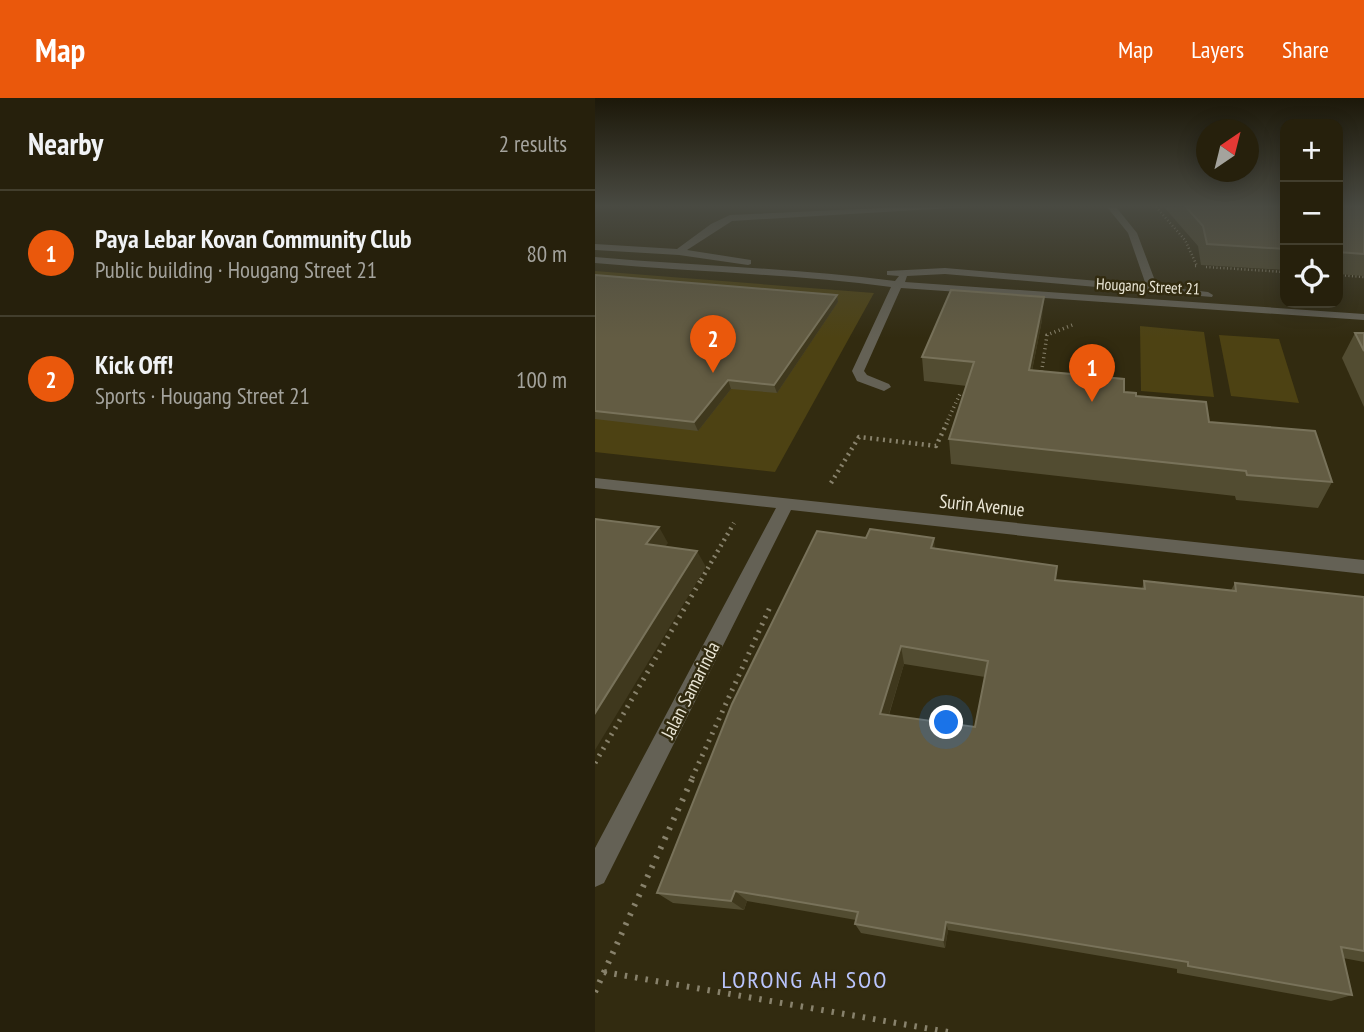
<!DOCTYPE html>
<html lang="en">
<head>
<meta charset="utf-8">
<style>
  body { margin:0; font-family:"PT Sans Narrow",sans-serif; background:#2e2815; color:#f1f3f6 }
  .controls { position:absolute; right:21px; top:21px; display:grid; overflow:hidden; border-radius:14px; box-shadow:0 4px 18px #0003 }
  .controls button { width:63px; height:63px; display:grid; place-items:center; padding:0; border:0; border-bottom:2px solid #423e2d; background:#26200c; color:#f1f3f6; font:35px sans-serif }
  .compass { position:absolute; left:601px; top:21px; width:63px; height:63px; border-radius:50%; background:#26200c; box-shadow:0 4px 18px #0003; rotate:35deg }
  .you { position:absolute; left:352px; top:625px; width:24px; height:24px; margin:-18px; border:5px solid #fff; border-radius:50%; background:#1a73e8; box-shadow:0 0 0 10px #1a73e833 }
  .badge { display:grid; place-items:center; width:46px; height:46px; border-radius:50%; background:#ea580c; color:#fff; font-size:23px; font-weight:700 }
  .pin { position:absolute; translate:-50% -58px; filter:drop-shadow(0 2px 4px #0008) }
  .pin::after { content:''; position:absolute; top:37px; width:24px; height:21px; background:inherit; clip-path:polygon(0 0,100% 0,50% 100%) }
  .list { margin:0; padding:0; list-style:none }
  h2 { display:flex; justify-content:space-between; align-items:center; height:91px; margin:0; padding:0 28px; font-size:30px }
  h2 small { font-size:23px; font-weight:400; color:#a4a39d }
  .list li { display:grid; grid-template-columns:46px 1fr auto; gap:21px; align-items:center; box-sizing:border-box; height:126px; padding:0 28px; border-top:2px solid #423e2d }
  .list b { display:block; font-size:26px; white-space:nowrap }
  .list p { margin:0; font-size:23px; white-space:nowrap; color:#a4a39d }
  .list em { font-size:23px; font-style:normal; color:#a4a39d }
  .icon { flex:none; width:38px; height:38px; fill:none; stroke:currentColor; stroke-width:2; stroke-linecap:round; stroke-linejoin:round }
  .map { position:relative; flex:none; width:769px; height:934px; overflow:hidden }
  header { display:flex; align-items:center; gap:42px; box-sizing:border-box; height:98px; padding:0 35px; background:#ea580c; color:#fff }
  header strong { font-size:33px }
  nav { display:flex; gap:38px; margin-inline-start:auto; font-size:24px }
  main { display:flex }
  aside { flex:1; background:#26200c }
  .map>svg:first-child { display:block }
  .green { fill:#4d4213 }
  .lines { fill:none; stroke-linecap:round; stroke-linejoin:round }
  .path-far4 { stroke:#88826c; stroke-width:2.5; stroke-dasharray:1 2.5; stroke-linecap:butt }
  .path-far3 { stroke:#88826c; stroke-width:3.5; stroke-dasharray:1 3.5; stroke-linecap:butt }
  .path-far2 { stroke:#88826c; stroke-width:4.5; stroke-dasharray:2 4.5; stroke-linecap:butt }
  .path-far1 { stroke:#88826c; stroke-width:5; stroke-dasharray:2 6; stroke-linecap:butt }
  .path { stroke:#88826c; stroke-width:6; stroke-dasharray:2.5 8; stroke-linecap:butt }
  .minor { fill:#646155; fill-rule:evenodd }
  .wall { fill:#524c31; fill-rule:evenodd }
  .shaded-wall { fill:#3f381d }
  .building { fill:#635c43; stroke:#78725a; stroke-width:2; fill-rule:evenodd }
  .labels { text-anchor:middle; stroke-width:5; stroke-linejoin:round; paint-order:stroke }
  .far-street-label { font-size:16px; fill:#eae6d6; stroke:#322b10 }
  .street-label { font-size:19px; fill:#eae6d6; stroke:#322b10 }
  .near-neighbourhood-label { font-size:24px; letter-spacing:2px; fill:#bac5fd; stroke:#322b10 }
</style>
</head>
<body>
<header>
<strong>Map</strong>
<nav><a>Map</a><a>Layers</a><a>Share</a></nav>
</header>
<main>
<aside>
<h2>Nearby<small>2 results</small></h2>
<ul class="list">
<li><span class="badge">1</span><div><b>Paya Lebar Kovan Community Club</b><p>Public building · Hougang Street 21</p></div><em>80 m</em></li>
<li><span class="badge">2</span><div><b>Kick Off!</b><p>Sports · Hougang Street 21</p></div><em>100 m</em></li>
</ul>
</aside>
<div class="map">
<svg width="769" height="934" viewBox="0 0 769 934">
  <rect width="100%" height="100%" fill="#322b10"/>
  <g class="green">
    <polygon points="0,173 279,195 180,374 0,354"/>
    <polygon points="545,228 609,234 619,299 546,293"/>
    <polygon points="624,237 684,241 704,305 636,298"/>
  </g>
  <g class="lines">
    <g class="path-far4">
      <polyline points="561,109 590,142 602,168 599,168"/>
      <polyline points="611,169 690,174"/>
      <polyline points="743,177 769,179"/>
    </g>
    <g class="path-far3">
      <polyline points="446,278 452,237 480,226"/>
      <polyline points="351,326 365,296 374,297"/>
    </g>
    <g class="path-far2">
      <polyline points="236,385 264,339 341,348 352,325"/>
      <polyline points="106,482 139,425"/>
    </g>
    <g class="path-far1">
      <polyline points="0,665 107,480"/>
      <polyline points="97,680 175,509"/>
    </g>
    <g class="path">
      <polyline points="9,874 353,934"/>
      <polyline points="0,894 98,679"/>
    </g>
    <g class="minor">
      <polygon points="308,109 373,109 137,123 92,152 156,162 156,166 153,167 84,157 0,152 0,146 82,151 116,126 135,117"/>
      <path d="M512,109h9l21,26 20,53 51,6 5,3 -1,2 -267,-23 -38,2 -2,6 459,32v6l-463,-32 -37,83 3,4 22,9 2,3 -7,4 -27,-10 -5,-10 39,-84c-98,-13 -197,-15 -296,-24v-6c100,9 201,11 300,24l4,-5 -12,-1v-4l58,-3 201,17 -18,-52z"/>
      <polygon points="0,380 769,462 769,476 196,412 9,785 0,789 0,750 181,410 0,390"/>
    </g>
  </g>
  <g class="wall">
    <polygon points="569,109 690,109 690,172 606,167 603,148"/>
    <polygon points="743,109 769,109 769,178 743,176"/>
    <polygon points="0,177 242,197 243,204 182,295 136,291 103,333 0,321"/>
    <polygon points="447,222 437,273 529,294 614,324 737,384 723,410 641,402 640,398 356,366 354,341 372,288 329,283 327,259"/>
    <polygon points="760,235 769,235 769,309 747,260"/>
    <path d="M340,451l120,31 87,9 2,-8 87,9 4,-7 129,14v365l-21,-4 9,37 -21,6 -154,-28v-4l-229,-39 -3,18 -84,-15 -6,-9 1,-4 -109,-19 -3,9 -71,-7 -16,-10zM309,566l81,13 -10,50 -86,-12z"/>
  </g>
  <g class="shaded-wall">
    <polygon points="242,197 243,204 182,295 179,287"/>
    <polygon points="449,199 447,222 432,297 434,272"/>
    <polygon points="133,282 136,291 103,333 99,324"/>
    <polygon points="64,429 73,445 61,462 51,446"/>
    <polygon points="339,440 341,458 336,450"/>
    <polygon points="102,453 111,469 0,652 0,615"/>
    <polygon points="306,548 309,566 289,632 285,616"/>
    <polygon points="140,793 152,803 149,812 136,803"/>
    <polygon points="351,824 353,832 350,850 348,842"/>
  </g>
  <g class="building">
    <polygon points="591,109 690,109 690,151 612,146 608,128"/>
    <polygon points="743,109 769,109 769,156 743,154"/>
    <polygon points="0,177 242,197 179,287 133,282 99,324 0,313"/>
    <polygon points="356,192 449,199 434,272 529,281 529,294 541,295 541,298 611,304 614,324 720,333 737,384 652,377 651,373 354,341 379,264 327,259"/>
    <polygon points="760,235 769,235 769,253"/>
    <polygon points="0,421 64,429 51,446 102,453 0,615"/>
    <path d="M275,431l64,9 -3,10 126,18 -2,14 90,9 -1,-8 92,10 -1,-8 129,14v354l-23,-4 11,48 -164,-29v-4l-242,-40 -3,18 -88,-16 3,-12 -123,-21 -4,10 -74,-8 75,-189 85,-173 49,7zM306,548l87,15 -13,66 -95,-13z"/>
  </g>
  <linearGradient id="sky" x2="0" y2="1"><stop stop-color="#1c1809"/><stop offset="0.45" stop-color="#494a42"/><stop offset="1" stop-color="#494a42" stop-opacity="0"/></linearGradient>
  <rect width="769" height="240" fill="url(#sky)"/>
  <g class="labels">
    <g class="far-street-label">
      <text transform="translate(553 188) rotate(3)" y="6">Hougang Street 21</text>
    </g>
    <g class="street-label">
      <text transform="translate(387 407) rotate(6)" y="7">Surin Avenue</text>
      <text transform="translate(95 592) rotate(-63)" y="7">Jalan Samarinda</text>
    </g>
    <g class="near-neighbourhood-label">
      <text x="210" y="890">LORONG AH SOO</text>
    </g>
  </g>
</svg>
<div class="controls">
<button>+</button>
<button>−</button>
<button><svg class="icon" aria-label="locate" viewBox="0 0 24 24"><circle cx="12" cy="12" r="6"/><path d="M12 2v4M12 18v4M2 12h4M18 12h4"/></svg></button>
</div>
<svg class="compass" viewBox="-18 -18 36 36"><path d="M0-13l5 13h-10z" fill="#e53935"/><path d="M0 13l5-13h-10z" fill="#a4a39d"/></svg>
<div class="you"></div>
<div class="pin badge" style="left:497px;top:304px">1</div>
<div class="pin badge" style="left:118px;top:275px">2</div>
</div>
</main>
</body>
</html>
